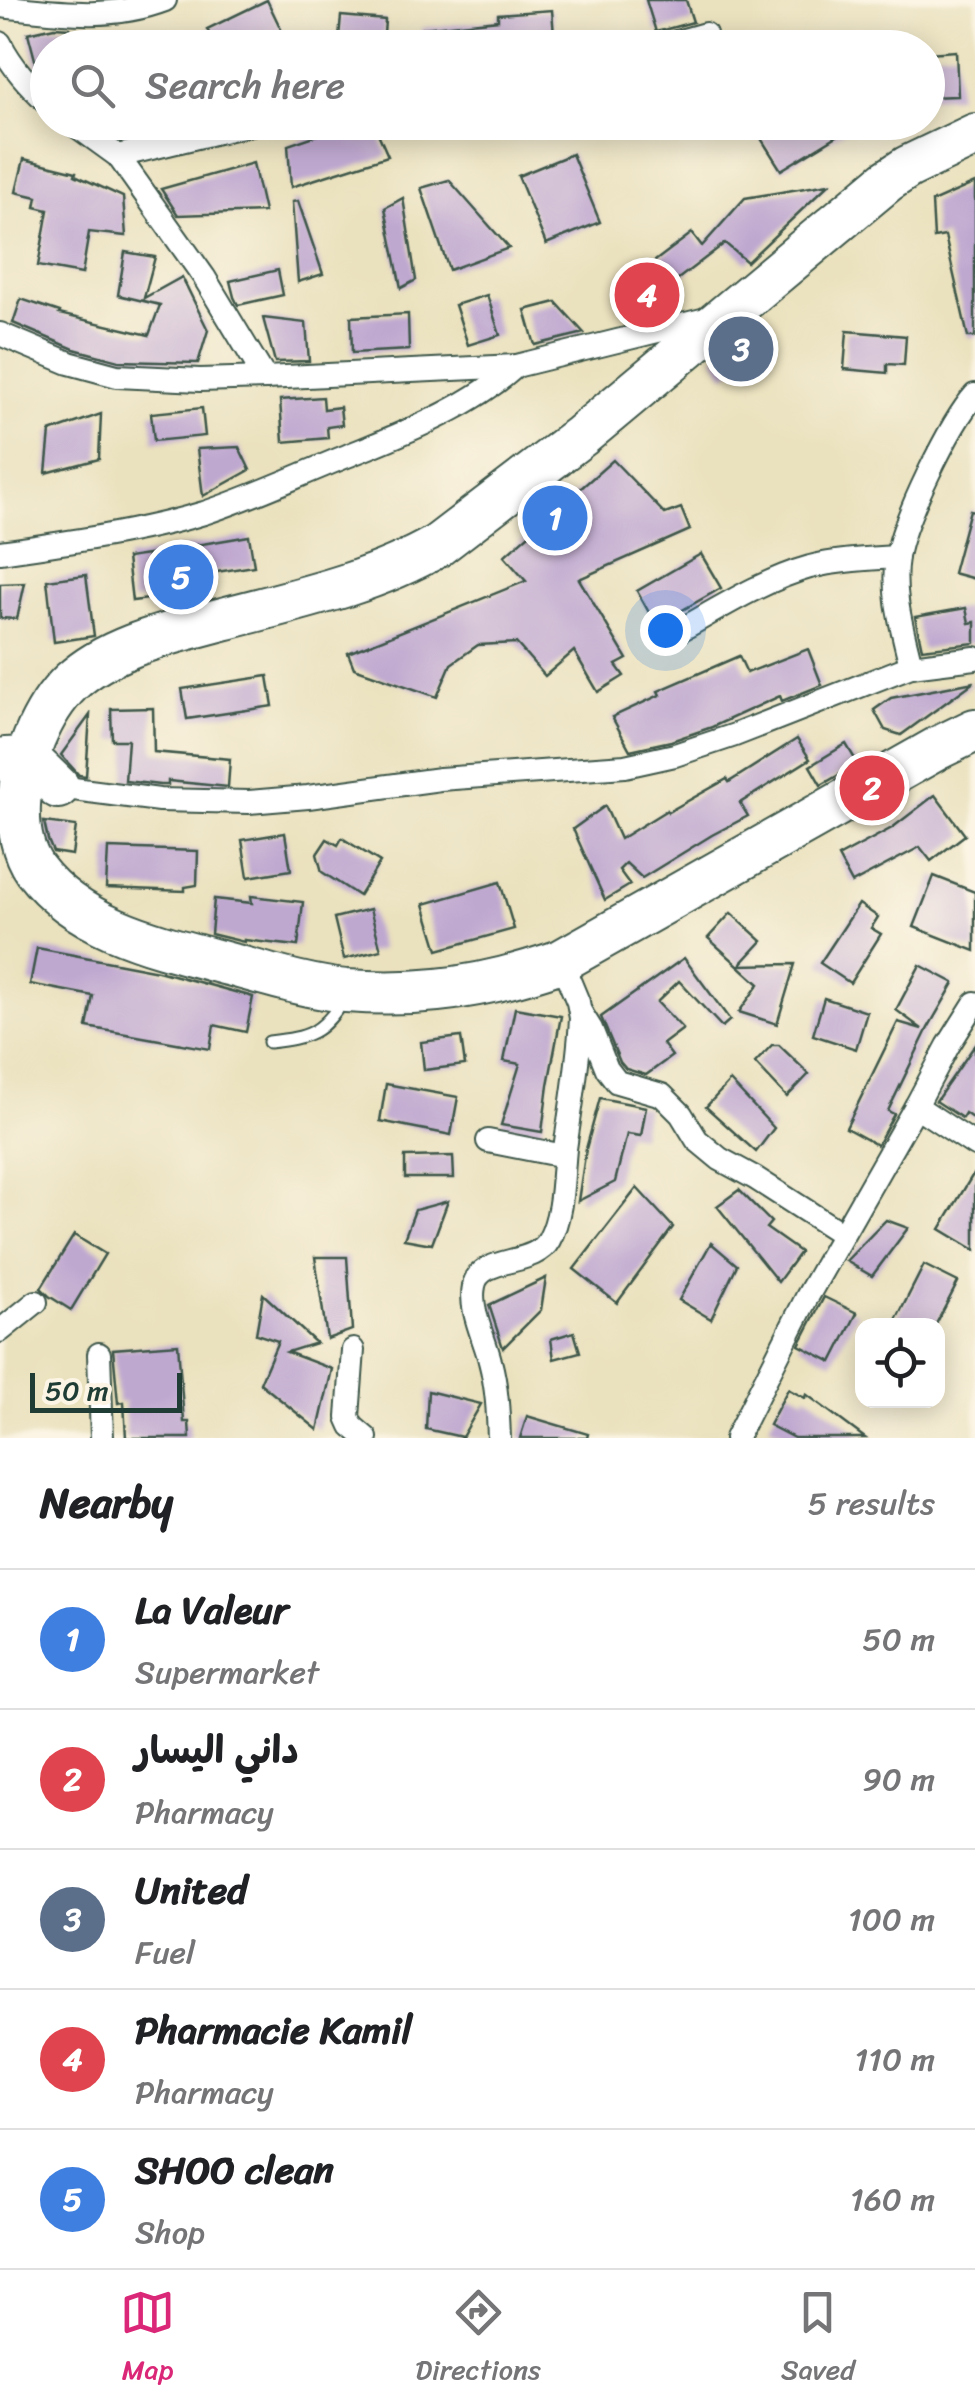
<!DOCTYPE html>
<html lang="en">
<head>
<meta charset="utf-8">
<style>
  body { margin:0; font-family:Sriracha,"Playpen Sans Arabic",sans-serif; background:#f6f6f6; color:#202124 }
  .controls { position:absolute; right:30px; bottom:30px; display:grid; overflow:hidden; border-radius:20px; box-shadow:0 5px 25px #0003 }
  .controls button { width:90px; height:90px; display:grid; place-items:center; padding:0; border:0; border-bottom:2px solid #e0e0e0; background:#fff; color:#202124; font:50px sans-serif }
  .scale { position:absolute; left:30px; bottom:25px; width:152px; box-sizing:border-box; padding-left:10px; border:5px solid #1f3d34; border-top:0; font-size:28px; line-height:35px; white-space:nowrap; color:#1f3d34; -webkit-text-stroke:8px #fcf5e5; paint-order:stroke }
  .you { position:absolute; left:665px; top:630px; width:35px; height:35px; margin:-25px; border:8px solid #fff; border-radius:50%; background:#1a73e8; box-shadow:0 0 0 15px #1a73e833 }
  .badge { display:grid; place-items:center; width:65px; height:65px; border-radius:50%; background:#db2777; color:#fff; font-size:32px; font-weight:700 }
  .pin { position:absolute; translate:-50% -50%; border:5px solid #fff; box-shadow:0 2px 10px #0006 }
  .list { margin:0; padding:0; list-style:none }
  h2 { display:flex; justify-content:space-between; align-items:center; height:130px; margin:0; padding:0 40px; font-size:42px }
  h2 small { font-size:32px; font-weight:400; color:#757577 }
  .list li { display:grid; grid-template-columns:65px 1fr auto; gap:30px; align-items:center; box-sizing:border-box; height:140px; padding:0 40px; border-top:2px solid #e0e0e0 }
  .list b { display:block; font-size:38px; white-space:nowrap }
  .list p { margin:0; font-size:32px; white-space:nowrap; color:#757577 }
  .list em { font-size:32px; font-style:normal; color:#757577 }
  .icon { flex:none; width:55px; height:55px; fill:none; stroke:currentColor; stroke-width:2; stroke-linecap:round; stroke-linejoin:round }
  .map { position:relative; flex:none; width:975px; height:1438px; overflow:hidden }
  .search { position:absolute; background:#fff; box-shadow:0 5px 25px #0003; left:30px; right:30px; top:30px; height:110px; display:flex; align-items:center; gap:25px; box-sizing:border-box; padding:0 35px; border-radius:55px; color:#757577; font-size:38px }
  .sheet { height:830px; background:#fff }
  nav { display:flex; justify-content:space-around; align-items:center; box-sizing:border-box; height:140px; border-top:2px solid #e0e0e0; background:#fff; font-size:28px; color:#757577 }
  nav a { display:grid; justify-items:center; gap:5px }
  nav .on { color:#db2777 }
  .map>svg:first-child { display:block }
  .building { fill:#bfa8d0 }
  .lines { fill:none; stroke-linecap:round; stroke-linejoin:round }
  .lane-casing { stroke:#3d5649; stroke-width:15 }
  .street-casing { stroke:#3d5649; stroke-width:26 }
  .highway-casing { stroke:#3d5649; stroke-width:46 }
  .lane { stroke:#fff; stroke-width:11 }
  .street { stroke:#fff; stroke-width:22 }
  .highway { stroke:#fff; stroke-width:42 }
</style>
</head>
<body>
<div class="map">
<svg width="975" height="1438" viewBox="0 0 975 1438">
  <rect width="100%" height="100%" fill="#fcf5e5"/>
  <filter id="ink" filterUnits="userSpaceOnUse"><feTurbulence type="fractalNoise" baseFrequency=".01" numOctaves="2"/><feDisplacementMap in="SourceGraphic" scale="20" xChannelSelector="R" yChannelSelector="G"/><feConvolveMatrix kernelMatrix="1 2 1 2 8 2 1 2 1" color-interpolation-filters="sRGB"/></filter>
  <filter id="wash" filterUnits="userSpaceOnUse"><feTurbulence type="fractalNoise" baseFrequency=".0048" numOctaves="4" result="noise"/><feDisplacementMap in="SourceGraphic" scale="40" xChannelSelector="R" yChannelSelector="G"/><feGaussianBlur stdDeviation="2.25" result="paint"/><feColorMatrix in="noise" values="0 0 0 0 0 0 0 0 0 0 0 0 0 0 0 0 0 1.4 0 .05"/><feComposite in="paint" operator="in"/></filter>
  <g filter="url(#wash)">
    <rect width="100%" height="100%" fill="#eae1be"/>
    <g id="blocks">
      <g class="building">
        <polygon points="267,0 290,48 216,48 207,29"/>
        <polygon points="646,0 686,0 693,22 656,32"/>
        <polygon points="552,10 555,48 424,48 422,28 498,20 498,14"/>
        <polygon points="341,16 385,20 383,48 338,48"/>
        <polygon points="54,27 70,28 75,48 48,48 48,82 38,71 28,33"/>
        <polygon points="956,51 958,96 928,97 928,53"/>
        <polygon points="355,122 373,122 388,156 291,187 288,145"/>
        <polygon points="766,122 860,122 781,170 755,129"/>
        <polygon points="572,154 600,222 546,244 518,176"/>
        <polygon points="24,159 76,172 75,175 123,197 126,236 89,232 82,274 38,266 48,210 35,207 37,197 16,192"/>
        <polygon points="253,163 264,212 178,215 161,189"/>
        <polygon points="449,180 509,248 449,270 421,188"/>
        <polygon points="975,183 975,337 968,337 945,236 934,238 932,202"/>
        <polygon points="829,184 747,262 725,243 644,305 626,283 692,233 702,246 745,198"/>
        <polygon points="403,198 416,280 401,288 385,208"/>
        <polygon points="298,201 323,274 298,282 292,202"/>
        <polygon points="125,252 155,257 144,298 182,277 208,330 198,363 119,361 74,349 13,323 21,299 60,312 59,314 149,335 160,305 118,295"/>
        <polygon points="278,270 283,295 238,305 234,297 230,281"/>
        <polygon points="487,295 500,335 468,345 455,305"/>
        <polygon points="556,302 584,333 535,345 525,310"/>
        <polygon points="408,314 409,350 352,353 351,317"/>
        <polygon points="263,318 306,323 309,361 275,362"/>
        <polygon points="758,323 772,345 725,375 714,358"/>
        <polygon points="847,331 906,336 904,365 887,364 887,373 844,369"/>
        <polygon points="323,397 324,409 340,407 342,425 327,427 328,438 283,442 280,400"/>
        <polygon points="202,408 205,436 154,441 151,413"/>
        <polygon points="101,414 99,459 46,473 50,432"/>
        <polygon points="239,447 250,470 203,496 197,449"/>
        <polygon points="613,460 665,514 681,508 690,530 579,579 627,659 616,665 624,676 598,692 574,651 545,676 516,643 478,645 451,664 437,697 354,668 348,653 526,581 504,556"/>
        <polygon points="970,510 975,511 975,579 953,573"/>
        <polygon points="249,536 254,566 161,581 162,589 149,591 149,599 132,601 127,558 168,552 167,550"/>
        <polygon points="701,554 721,588 656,625 637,591"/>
        <polygon points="86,575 94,636 54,642 47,580"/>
        <polygon points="25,583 17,619 0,618 0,584"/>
        <polygon points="966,608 969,623 975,622 975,643 922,649 915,617"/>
        <polygon points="808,649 822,685 782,701 780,696 712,727 671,741 630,750 612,717 660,695 658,691 739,656 747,673"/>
        <polygon points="268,676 273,706 187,719 182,689"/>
        <polygon points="974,682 901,735 885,730 874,710 891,698"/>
        <polygon points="153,708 154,752 230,759 228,787 168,781 168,785 160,785 125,781 128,740 112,740 111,709"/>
        <polygon points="90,715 86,776 79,775 61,755"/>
        <polygon points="797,739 810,759 740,803 748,816 712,835 642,878 626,863 619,870 630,885 605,900 573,829 605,806 620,839 667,810 668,812 727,779 729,782"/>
        <polygon points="846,744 858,764 821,785 810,766"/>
        <polygon points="935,795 965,835 931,861 920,847 852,883 838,857 892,828"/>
        <polygon points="44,822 76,826 72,855 53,852 48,840"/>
        <polygon points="285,833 291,870 248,877 242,840"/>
        <polygon points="342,838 380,862 359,896 322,872 317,854 327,839 338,845"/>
        <polygon points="108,848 198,851 197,885 185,887 185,891 106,888"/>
        <polygon points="934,876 975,892 975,951 914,927"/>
        <polygon points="500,882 514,929 438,950 424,904"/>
        <polygon points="251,896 303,902 298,946 244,940 244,942 211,934 214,899 252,903"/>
        <polygon points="859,904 878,917 871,928 881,934 850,983 820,963"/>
        <polygon points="370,909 381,950 344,959 334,918"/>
        <polygon points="731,913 762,941 740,965 795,964 777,1024 739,1012 759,984 708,938"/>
        <polygon points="37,948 158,971 253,997 246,1032 214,1025 210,1049 87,1027 93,996 30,984"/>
        <polygon points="684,958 730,1020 722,1027 679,981 657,1002 683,1029 663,1044 672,1056 646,1075 626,1069 620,1062 601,1017"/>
        <polygon points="920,965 954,983 928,1028 888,1111 894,1114 877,1145 846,1128 898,1022 922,1029 896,1010"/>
        <polygon points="824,998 867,1012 856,1049 813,1035"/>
        <polygon points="515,1008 561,1016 548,1085 542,1132 501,1125 520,1064 504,1061"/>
        <polygon points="461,1037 465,1065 424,1070 421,1042"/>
        <polygon points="772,1045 779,1045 809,1074 787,1097 755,1063"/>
        <polygon points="975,1045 975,1120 965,1113 962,1118 936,1101"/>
        <polygon points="730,1081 774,1128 756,1152 706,1107"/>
        <polygon points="386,1084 458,1097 451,1135 380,1121"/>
        <polygon points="600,1098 646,1107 641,1136 627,1134 615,1182 578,1201 586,1149"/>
        <polygon points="453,1156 454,1178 405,1178 405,1157"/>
        <polygon points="975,1171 975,1250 940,1229"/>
        <polygon points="637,1188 673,1227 617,1303 574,1269"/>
        <polygon points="739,1190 771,1222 766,1228 800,1252 778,1282 717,1206"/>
        <polygon points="448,1201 432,1244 404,1239 415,1210"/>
        <polygon points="886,1220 908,1228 872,1276 846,1261"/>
        <polygon points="74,1235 105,1254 71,1310 49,1296 41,1288"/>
        <polygon points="711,1243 737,1265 711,1319 679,1300"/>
        <polygon points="315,1257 347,1257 352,1330 327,1339"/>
        <polygon points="924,1265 958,1282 935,1326 893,1326"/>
        <polygon points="546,1278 541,1310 503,1348 489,1305"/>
        <polygon points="263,1294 316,1343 287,1352 332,1369 318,1430 260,1383 278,1341 256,1334"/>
        <polygon points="824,1297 857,1313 832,1362 799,1345"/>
        <polygon points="574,1332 580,1352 554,1359 551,1339"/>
        <polygon points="178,1344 184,1422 189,1422 190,1438 126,1438 124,1402 118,1403 113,1349"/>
        <polygon points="788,1389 805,1398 806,1394 865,1438 794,1438 769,1425"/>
        <polygon points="428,1391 481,1404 462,1437 426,1429"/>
        <polygon points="527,1416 588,1434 587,1438 520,1438"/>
      </g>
    </g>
  </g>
  <g filter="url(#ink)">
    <use href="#blocks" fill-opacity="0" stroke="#3d5649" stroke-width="2.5"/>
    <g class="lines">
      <g class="lane-casing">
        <path id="lane" d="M269,1042c41,-5 52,-8 75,-43"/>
      </g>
      <g class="street-casing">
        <g id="street">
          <path d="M0,6c57,6 110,15 165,-6"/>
          <path d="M0,43c12,24 29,42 48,60"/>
          <polyline points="655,48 705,34"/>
          <polyline points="71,122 118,156 259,122"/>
          <polyline points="118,156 204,277 265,378"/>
          <polyline points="0,334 69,363 117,376 200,380 265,378 516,366 710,318"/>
          <path d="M0,552c65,-9 141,-20 204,-39 49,-16 95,-38 143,-57 59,-24 121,-47 169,-90"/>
          <path d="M668,637c46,-25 92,-56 142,-70 28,-7 58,-8 87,-10"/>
          <path d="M911,666c-8,-35 -20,-72 -14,-109 6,-37 53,-134 78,-162"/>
          <polyline points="58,787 159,800 249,802 308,797 440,779 625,766 675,755 735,735 911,666 975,658"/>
          <polyline points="581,1013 591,1029 607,1069 617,1082 662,1095 681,1114 697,1140 720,1159 755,1178 842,1234"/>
          <polyline points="916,1106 975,1145"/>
          <polyline points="488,1141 564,1156"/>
          <polyline points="0,1331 36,1302"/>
          <polyline points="353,1350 348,1417 352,1426 366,1438"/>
          <polyline points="99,1354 102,1438"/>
          <path d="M499,1438c-1,-26 -2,-51 -9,-77 -5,-22 -21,-51 -16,-75 5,-31 61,-19 75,-46 14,-26 13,-62 16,-91 6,-43 14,-87 16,-131l-3,-16 -17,-41"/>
          <polyline points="736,1438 807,1297 916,1106 948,1046 975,1003"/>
        </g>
      </g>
      <g class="highway-casing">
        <g id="highway">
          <path d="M975,135l-67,32 -21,14 -306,255 -144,110c-66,38 -142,54 -214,73 -51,14 -112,26 -152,63 -30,29 -51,82 -52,123 -1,22 3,47 16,65 46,61 131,77 201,96 36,10 72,21 110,25 29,2 62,2 91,-1 42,-4 84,-15 124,-29l377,-213 37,-18"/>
          <polyline points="5,759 28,758 58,787"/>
        </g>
      </g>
      <use href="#lane" class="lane"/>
      <use href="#street" class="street"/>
      <use href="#highway" class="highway"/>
    </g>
  </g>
</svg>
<div class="controls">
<button><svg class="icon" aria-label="locate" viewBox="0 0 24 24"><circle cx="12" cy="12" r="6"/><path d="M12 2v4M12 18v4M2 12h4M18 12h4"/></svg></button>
</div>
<div class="scale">50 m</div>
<div class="you"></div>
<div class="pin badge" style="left:555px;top:518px;background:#3f7fe0">1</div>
<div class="pin badge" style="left:872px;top:788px;background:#e0444e">2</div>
<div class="pin badge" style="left:741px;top:349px;background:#5c6f8a">3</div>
<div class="pin badge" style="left:647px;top:295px;background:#e0444e">4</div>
<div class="pin badge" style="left:181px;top:577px;background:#3f7fe0">5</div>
<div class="search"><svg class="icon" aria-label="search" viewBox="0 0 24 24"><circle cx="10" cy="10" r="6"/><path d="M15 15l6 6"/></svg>Search here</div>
</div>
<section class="sheet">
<h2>Nearby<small>5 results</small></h2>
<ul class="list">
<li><span class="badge" style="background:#3f7fe0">1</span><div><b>La Valeur</b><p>Supermarket</p></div><em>50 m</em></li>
<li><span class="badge" style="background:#e0444e">2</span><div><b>داني اليسار</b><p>Pharmacy</p></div><em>90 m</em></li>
<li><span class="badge" style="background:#5c6f8a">3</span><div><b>United</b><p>Fuel</p></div><em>100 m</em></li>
<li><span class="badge" style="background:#e0444e">4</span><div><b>Pharmacie Kamil</b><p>Pharmacy</p></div><em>110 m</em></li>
<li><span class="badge" style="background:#3f7fe0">5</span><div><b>SHOO clean</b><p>Shop</p></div><em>160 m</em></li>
</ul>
</section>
<nav>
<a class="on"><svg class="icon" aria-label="map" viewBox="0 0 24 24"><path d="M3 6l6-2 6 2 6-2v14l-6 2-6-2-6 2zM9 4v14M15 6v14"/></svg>Map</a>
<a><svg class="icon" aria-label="directions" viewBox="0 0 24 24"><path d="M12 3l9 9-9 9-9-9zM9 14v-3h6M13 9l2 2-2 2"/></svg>Directions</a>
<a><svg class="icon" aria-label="saved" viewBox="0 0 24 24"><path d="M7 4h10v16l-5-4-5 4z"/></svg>Saved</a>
</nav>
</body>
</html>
